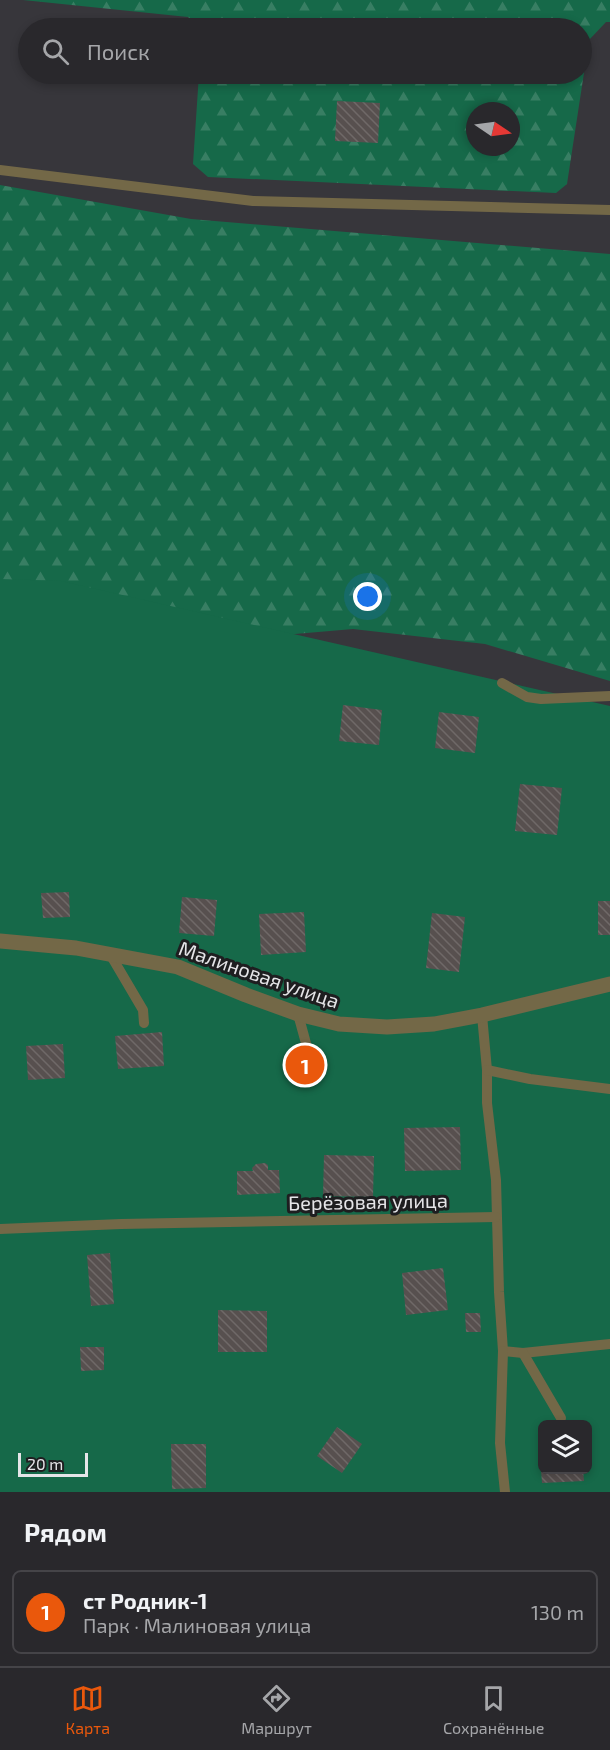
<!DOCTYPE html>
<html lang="ru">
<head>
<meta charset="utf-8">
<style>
  body { margin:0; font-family:"Exo 2",sans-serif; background:#353438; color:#f1f3f6 }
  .controls { position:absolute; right:18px; bottom:18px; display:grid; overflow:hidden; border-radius:9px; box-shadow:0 3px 9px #0003 }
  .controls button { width:54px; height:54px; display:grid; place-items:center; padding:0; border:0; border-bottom:2px solid #454448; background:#29282c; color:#f1f3f6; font:30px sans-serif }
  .compass { position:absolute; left:466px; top:102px; width:54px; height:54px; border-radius:50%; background:#29282c; box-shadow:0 3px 9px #0003; rotate:103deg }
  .scale { position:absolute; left:18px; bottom:15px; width:70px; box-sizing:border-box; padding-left:6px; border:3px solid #e5e5e8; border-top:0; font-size:16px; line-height:21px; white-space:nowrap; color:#e5e5e8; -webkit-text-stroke:4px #1e1e20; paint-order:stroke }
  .you { position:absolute; left:368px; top:597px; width:21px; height:21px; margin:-15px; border:4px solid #fff; border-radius:50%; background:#1a73e8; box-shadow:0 0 0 9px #1a73e833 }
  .badge { display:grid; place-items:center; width:39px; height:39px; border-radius:50%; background:#ea580c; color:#fff; font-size:20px; font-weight:700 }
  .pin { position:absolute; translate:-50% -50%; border:3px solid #fff; box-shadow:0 2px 6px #0006 }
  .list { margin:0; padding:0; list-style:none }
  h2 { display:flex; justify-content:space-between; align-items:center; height:78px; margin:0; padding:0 24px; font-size:26px }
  h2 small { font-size:20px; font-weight:400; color:#a5a6a9 }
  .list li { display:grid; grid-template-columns:39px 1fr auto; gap:18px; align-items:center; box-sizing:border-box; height:84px; margin:0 12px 12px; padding:0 12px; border:2px solid #454448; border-radius:9px }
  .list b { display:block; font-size:22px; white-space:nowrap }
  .list p { margin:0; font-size:20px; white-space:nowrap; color:#a5a6a9 }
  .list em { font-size:20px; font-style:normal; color:#a5a6a9 }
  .icon { flex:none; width:33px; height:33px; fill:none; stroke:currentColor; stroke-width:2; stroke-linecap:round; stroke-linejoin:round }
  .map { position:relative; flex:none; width:610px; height:1492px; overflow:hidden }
  .search { position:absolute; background:#29282c; box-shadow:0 3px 9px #0003; left:18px; right:18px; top:18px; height:66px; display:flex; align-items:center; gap:15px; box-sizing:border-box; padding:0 21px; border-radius:33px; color:#a5a6a9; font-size:22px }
  .sheet { height:174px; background:#29282c }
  nav { display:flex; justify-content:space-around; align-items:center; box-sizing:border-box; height:84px; border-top:2px solid #454448; background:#29282c; font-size:16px; color:#a5a6a9 }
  nav a { display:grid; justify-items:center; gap:3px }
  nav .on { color:#ea580c }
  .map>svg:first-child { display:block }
  .forest { fill:url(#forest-firs); fill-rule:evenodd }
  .green { fill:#166949; fill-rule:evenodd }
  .building { fill:url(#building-back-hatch) }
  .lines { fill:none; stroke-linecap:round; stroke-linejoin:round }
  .lane { stroke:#736847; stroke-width:10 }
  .street { stroke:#736847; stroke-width:15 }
  .labels { text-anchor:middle; stroke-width:6; stroke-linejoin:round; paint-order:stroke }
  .street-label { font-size:20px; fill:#e5e5e8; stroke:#1e1e20 }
</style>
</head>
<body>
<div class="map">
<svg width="610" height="1492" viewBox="0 0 610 1492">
  <defs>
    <pattern id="forest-firs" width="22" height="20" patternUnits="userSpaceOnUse" patternTransform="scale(1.5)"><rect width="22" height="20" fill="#166949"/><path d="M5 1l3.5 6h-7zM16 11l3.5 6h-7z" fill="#387e63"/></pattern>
    <pattern id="building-back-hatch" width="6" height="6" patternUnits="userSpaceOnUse" patternTransform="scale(1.5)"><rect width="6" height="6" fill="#57504f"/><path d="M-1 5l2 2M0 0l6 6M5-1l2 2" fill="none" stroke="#6f6968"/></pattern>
  </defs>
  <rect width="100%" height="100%" fill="#37363b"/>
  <g class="forest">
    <path d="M23,0h587v22h-4l-17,18 -22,144 -11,9 -348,-16 -15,-13 6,-90h383v-46h-382l-12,-11zM475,111h36v36h-36z"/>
    <polygon points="0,185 191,219 610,254 610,681 485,644 353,629 201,642 0,608"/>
  </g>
  <path class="green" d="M0,579l61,2 549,125v786h-610zM542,1424h46v46h-46z"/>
  <g class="building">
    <polygon points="95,23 138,24 138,28 95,28"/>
    <polygon points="337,101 380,103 378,143 335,141"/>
    <polygon points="343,705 382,710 379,745 339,741"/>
    <polygon points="439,712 479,717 475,753 435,748"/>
    <polygon points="520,784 562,788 557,835 515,831"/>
    <polygon points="69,892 70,917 43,918 41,893"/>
    <polygon points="182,897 217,900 214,936 179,933"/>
    <rect x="598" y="901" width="12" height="34"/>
    <polygon points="304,912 306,952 261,955 259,914"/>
    <polygon points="432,913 465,917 459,972 426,968"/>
    <polygon points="162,1032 164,1066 118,1069 115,1036"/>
    <polygon points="63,1044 65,1078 28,1080 26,1046"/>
    <polygon points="460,1127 461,1170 405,1171 404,1128"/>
    <polygon points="324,1155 374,1156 373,1197 323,1196"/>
    <polygon points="265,1163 268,1165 268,1170 279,1170 280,1193 237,1195 237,1171 253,1171 252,1168 256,1164"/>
    <polygon points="110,1253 114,1304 91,1306 87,1255"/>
    <polygon points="443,1268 448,1310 406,1315 402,1273"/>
    <polygon points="218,1310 267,1311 267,1352 218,1352"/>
    <polygon points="465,1313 480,1313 481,1332 466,1332"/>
    <polygon points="80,1347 104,1347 104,1370 81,1371"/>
    <polygon points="337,1427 362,1444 342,1473 317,1456"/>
    <polygon points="171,1444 206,1444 206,1488 172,1489"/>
    <polygon points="541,1470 583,1470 584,1481 542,1483"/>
  </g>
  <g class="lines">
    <g class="lane">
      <polyline points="0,170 253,201 610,210"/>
      <polyline points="502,683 527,697 541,699 610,696"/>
      <polyline points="110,954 143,1010 144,1023"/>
      <polyline points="298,1014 313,1069"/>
      <polyline points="482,1015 487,1070 487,1103 496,1180 499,1292 503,1351 523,1353 610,1344"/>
      <polyline points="487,1070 530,1079 610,1089"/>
      <polyline points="0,1229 121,1224 496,1217"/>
      <polyline points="503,1351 500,1443 505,1492"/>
      <polyline points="523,1353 561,1418"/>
    </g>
    <polyline class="street" points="0,941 76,948 178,967 246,995 298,1014 339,1024 387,1027 434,1024 482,1015 610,984"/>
  </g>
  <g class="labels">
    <g class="street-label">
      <text transform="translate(259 975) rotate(19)" y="7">Малиновая улица</text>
      <text transform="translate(368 1202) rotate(-1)" y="7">Берёзовая улица</text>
    </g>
  </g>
</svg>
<div class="controls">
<button><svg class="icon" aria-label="layers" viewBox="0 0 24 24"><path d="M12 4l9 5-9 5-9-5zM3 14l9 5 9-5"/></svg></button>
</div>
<svg class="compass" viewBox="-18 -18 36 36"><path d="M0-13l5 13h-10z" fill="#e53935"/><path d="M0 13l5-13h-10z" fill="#a5a6a9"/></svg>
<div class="scale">20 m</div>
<div class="you"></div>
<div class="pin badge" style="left:305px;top:1065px">1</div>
<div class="search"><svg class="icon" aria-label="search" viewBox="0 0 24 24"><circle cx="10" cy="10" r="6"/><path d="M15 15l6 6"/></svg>Поиск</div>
</div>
<section class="sheet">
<h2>Рядом<small></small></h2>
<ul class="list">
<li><span class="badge">1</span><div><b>ст Родник-1</b><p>Парк · Малиновая улица</p></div><em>130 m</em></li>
</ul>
</section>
<nav>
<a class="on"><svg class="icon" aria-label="map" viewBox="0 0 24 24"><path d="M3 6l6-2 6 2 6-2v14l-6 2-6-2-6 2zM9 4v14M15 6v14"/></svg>Карта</a>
<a><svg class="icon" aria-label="directions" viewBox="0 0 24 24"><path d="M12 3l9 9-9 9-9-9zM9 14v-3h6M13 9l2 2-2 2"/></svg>Маршрут</a>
<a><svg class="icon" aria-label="saved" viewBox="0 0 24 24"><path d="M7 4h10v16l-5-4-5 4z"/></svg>Сохранённые</a>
</nav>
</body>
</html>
